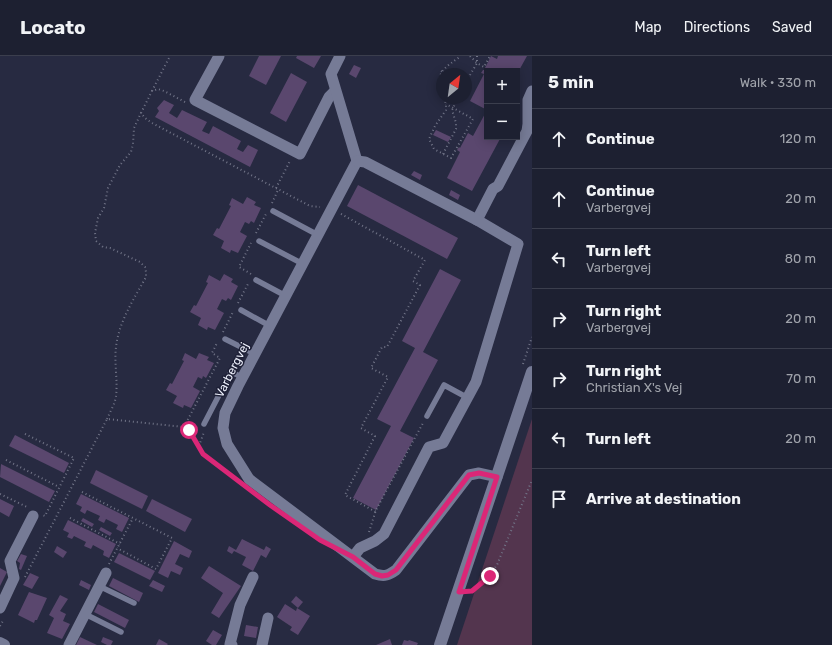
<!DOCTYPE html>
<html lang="en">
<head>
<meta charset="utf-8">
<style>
  body { margin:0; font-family:Rubik,sans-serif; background:#252839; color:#f1f3f6 }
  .controls { position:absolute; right:12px; top:12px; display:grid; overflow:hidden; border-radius:0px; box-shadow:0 2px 10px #0003 }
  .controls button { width:36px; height:36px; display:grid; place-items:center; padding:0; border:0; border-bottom:1px solid #3b3e4d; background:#1d2031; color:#f1f3f6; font:20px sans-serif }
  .compass { position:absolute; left:436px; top:12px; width:36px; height:36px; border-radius:50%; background:#1d2031; box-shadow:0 2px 10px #0003; rotate:29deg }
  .stop { position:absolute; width:12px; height:12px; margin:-9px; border:3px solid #db2777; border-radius:50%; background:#fff }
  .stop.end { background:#db2777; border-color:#fff; box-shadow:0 1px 4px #0008 }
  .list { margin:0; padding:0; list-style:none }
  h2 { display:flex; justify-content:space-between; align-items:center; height:52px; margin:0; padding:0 16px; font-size:17px }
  h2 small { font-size:13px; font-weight:400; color:#a0a3ab }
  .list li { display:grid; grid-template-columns:26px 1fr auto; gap:12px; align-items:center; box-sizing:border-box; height:60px; padding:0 16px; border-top:1px solid #3b3e4d }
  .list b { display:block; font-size:15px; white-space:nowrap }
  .list p { margin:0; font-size:13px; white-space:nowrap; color:#a0a3ab }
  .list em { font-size:13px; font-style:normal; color:#a0a3ab }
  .icon { flex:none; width:22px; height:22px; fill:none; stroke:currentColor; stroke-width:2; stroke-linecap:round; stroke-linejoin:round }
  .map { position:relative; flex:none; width:532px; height:589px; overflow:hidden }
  header { display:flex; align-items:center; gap:24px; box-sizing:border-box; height:56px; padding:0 20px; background:#1d2031; border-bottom:1px solid #3b3e4d }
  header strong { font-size:19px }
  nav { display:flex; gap:22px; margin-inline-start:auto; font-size:14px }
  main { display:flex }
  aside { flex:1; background:#1d2031 }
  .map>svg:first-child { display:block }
  .green { fill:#53354e }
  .building { fill:#5a476e }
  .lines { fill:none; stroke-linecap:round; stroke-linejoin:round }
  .path { stroke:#727588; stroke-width:2; stroke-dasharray:1 3; stroke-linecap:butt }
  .service { stroke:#767b96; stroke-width:5.5 }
  .minor { stroke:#767b96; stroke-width:11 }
  .tertiary { stroke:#767b96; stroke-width:12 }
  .route { stroke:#db2777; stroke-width:5 }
  .labels { text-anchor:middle; stroke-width:3; stroke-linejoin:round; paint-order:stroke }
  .street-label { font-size:12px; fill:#eff2fe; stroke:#1e2037 }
</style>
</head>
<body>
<header>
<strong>Locato</strong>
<nav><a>Map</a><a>Directions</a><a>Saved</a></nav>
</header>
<main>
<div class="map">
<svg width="532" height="589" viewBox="0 0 532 589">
  <rect width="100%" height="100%" fill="#272a41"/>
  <polygon class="green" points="532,363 532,589 457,589"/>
  <g class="building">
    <polygon points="259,0 281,0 266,29 249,20"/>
    <polygon points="297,0 321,0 314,12 296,2"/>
    <polygon points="491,0 497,3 498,0 527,0 517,18 517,15 487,15 487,54 470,45 484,18 481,17 483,14 484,14"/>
    <polygon points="354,9 361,12 356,22 349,18"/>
    <polygon points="291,17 307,26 286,66 270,57"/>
    <polygon points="164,44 174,49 169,57 177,62 182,54 207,66 202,75 209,78 213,70 241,85 237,93 243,96 248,89 258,94 250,111 155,61 159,55 157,52"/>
    <polygon points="487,54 487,81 501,81 472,135 447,122 460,96 457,94 459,91 460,92 468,77 473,80"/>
    <polygon points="436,74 451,81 448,86 433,79"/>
    <polygon points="414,115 422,119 420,124 411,119"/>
    <polygon points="358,129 458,182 447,203 347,150"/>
    <polygon points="451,134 460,139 458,144 449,139"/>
    <polygon points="247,141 256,146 254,149 261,152 254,167 251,165 249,168 245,166 240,176 247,180 238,197 231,194 230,197 221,192 224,185 213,179 217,172 219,173 231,150 229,149 232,142 243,148"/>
    <polygon points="440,213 461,224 423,296 438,304 400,375 414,382 376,454 353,442 391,370 377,363 415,292 402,285"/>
    <polygon points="224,218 233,223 231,226 238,230 231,244 228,242 226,245 222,243 217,253 224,257 215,274 208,271 207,274 198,269 201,262 190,256 194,249 196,250 208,227 206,226 209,219 220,225"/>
    <polygon points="185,297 196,303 199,297 209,301 207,304 214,307 206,322 203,320 202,323 198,321 193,331 200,335 191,352 184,349 183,352 173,347 177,340 166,334 170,327 172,328 184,305 182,304"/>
    <polygon points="15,379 69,407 64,417 9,390"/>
    <polygon points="1,408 55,435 49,446 0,421"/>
    <polygon points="96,414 148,440 142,453 90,427"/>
    <polygon points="81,438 129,462 122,476 116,473 118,469 106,463 104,467 98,464 100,460 87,454 85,458 80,455 82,451 76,448"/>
    <polygon points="0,443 14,450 9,461 0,456"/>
    <polygon points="152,443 192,463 185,476 146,455"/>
    <polygon points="83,462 94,468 92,471 81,465"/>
    <polygon points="68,464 116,488 109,502 103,499 104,495 93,489 91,493 84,490 86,486 74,480 72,483 67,481 69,477 63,474"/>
    <polygon points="101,471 112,477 110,480 99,474"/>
    <polygon points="242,483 264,494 266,490 271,493 266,502 261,499 253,515 242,509 246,501 234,495 232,498 227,495 229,490 236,494"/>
    <polygon points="174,485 192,495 189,502 180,498 175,508 183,512 180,519 171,515 168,522 158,517"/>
    <polygon points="57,490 67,496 63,502 54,496"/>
    <polygon points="119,497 155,515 150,524 114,506"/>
    <polygon points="21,498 27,500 21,514 19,513 20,507 17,505"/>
    <polygon points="209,510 241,530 219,562 211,557 223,537 201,522"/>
    <polygon points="0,512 7,516 0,530"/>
    <polygon points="30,517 39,521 32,533 23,529"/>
    <polygon points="113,522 143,537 139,546 109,530"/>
    <polygon points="81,524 91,529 89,534 79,529"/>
    <polygon points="153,524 165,530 162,536 149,530"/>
    <polygon points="29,536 47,542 37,564 35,564 34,567 18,559"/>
    <polygon points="60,539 68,543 60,555 66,558 63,565 70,568 62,583 47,577 54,562 49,559"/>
    <polygon points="296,540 303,546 298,552 291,546"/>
    <polygon points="98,548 129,564 125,572 94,556"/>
    <polygon points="285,548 296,555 297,552 310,560 298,579 290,574 292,571 277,561"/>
    <polygon points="246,569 258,571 256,582 244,580"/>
    <polygon points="213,574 222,579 216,589 212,589 206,585"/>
    <polygon points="80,581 97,589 76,589"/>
    <polygon points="103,581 113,585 111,589 107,589 101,586"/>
    <polygon points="159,583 168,588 167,589 156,589"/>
    <polygon points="390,583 392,589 376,589"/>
    <polygon points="404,584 408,585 409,584 418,587 417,589 402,589"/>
  </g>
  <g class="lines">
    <g class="path">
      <polyline points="470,0 477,7 484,11 490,0"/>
      <polyline points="441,15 446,18"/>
      <polyline points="466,26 477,7 477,0"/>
      <polyline points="466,29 472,32"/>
      <polyline points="152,35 170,0"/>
      <path d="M442,38c-9,-21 4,-27 19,-38"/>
      <polyline points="444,42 446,48 446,54 435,70 429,83 434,93 451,102 473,63 446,48"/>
      <polyline points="185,46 164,35 158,33 152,35 141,57 145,62 152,67 310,150 320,151"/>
      <polyline points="443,98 456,73 456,67 452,54 458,42"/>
      <polyline points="276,132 290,105"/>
      <polyline points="272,147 278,134"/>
      <polyline points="341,158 425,204 413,225 420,229 387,291 382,291 371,312 388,321 361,372 375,380 345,439 376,456"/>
      <polyline points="256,177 266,158"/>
      <polyline points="251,218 239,211 251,187"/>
      <polyline points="238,247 249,226"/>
      <polyline points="223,276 233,256"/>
      <polyline points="523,308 532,281"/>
      <path d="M107,363c3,-7 8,-15 9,-23 2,-15 -2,-33 0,-49 3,-26 18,-48 30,-70v-5l-1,-5 -5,-5 -30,-14 -7,-1 -7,-6 -1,-8 3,-15 6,-10 4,-20 12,-23 11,-13 2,-8 1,-16 7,-15"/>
      <polyline points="184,371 220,302 212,297 217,287"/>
      <polyline points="25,378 74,402 45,460 43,459"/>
      <polyline points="199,390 204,376"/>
      <polyline points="6,404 59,431"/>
      <polyline points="82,436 172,482 156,513 117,492"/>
      <polyline points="0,438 27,451"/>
      <polyline points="70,462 120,488"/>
      <polyline points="369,476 376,454 423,367"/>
      <polyline points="109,508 133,462"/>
      <polyline points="25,521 107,363 184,371 189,374 203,398 234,421"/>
      <polyline points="469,535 472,535 489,520 497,509 532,424"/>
      <polyline points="0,570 4,563"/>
    </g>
    <g class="service">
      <polyline points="273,155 318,179"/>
      <polyline points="259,185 303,208"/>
      <polyline points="256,224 286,240"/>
      <polyline points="241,254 270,270"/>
      <polyline points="225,283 255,298"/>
      <polyline points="427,360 444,329 468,342"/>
      <polyline points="204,368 231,316 242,321"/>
      <polyline points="99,530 134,547"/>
      <polyline points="85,558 121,576"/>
    </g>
    <g class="minor">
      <polyline points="219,0 195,44 300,98 329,41 335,35"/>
      <path d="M340,0l-9,18 26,87 -119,225 -13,27 -2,15 4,16 22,35 126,95c10,3 14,1 21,-4l73,-95 10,-2 18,4"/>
      <polyline points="477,164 493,133 498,130 527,75 528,68 528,44 532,35"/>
      <polyline points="353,501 360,492 375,485 384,478 429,391 443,387 476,326 518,188 477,164 365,106 357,105"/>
      <polyline points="0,552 14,522 10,505 33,460"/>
      <polyline points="69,589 106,517"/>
      <polyline points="232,589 230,588 240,549 253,521"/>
      <polyline points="262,589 268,562"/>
    </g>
    <g class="tertiary">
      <polyline points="0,587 4,589"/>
      <polyline points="440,589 532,316"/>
    </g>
  </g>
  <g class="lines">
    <polyline class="route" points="189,374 203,398 270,449 320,484 353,501 375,518 382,520 388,519 396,514 469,419 479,417 497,421 459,536 472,535 490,520"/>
  </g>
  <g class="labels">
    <g class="street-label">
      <text transform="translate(232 314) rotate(-63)" y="4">Varbergvej</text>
    </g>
  </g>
</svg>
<div class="controls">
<button>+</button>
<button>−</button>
</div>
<svg class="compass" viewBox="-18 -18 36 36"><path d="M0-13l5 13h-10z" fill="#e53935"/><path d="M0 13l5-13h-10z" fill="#a0a3ab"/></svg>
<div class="stop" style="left:189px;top:374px"></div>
<div class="stop end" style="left:490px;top:520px"></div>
</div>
<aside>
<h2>5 min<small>Walk · 330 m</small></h2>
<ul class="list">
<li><svg class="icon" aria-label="ahead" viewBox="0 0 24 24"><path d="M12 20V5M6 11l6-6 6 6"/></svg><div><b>Continue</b></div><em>120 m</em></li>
<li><svg class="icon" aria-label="ahead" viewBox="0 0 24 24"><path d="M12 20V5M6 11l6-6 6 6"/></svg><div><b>Continue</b><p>Varbergvej</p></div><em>20 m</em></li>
<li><svg class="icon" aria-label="left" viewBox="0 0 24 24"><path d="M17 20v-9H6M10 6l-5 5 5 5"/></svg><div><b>Turn left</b><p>Varbergvej</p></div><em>80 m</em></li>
<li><svg class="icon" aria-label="right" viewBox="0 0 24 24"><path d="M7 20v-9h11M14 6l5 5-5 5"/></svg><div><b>Turn right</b><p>Varbergvej</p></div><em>20 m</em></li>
<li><svg class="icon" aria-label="right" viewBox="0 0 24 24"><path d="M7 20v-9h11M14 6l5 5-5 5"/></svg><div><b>Turn right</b><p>Christian X's Vej</p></div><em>70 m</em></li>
<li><svg class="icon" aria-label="left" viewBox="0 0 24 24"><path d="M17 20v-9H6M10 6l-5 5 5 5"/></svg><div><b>Turn left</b></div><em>20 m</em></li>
<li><svg class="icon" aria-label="arrive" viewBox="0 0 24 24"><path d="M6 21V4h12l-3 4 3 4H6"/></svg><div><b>Arrive at destination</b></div></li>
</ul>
</aside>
</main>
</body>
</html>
